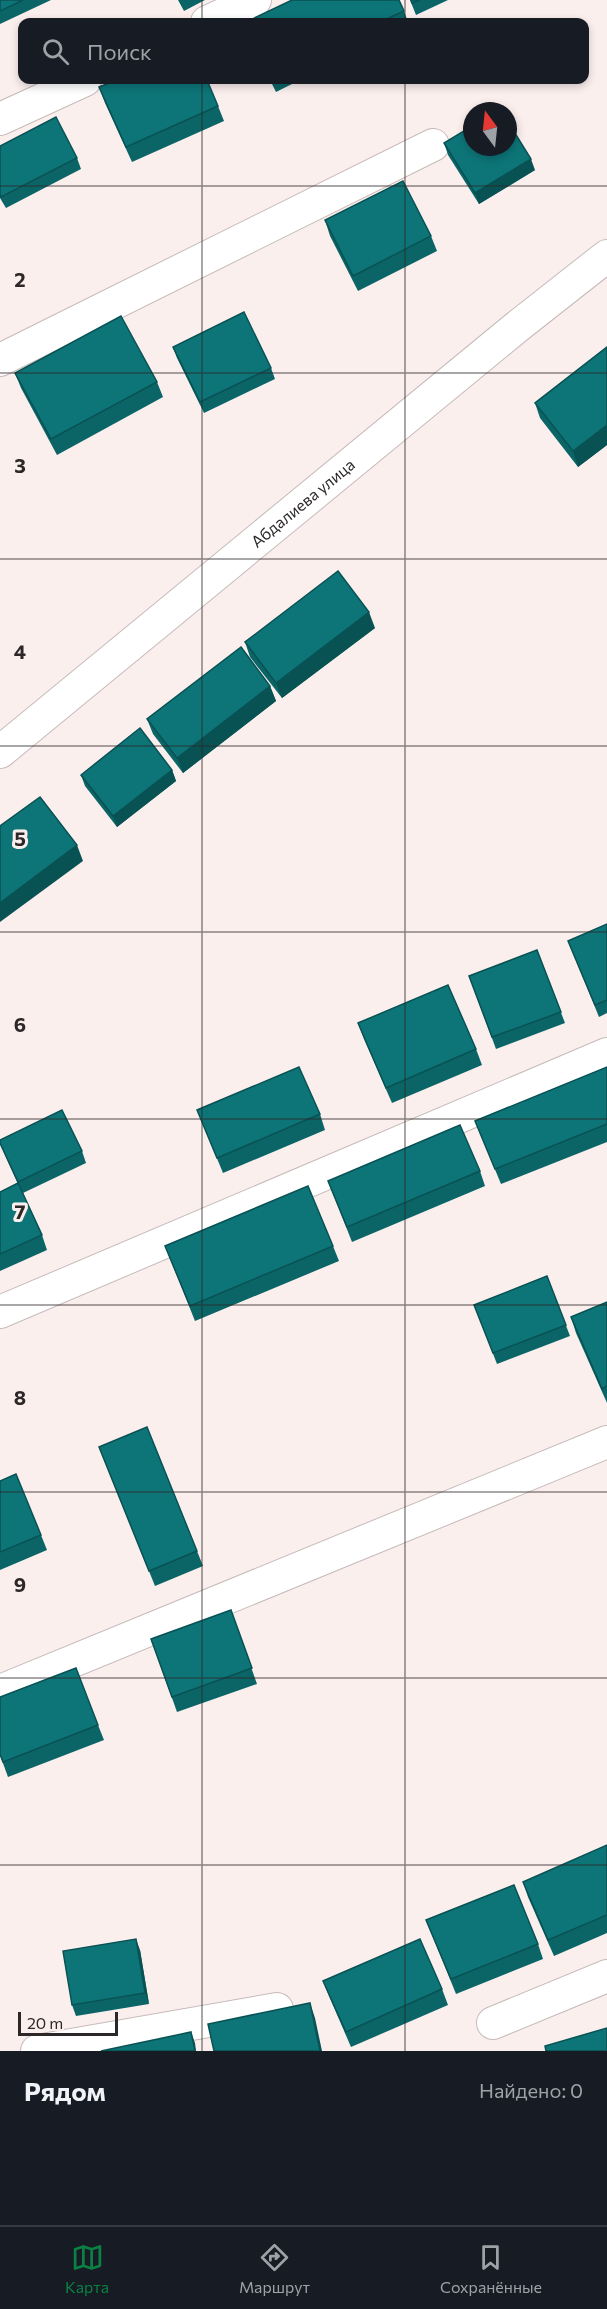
<!DOCTYPE html>
<html lang="ru">
<head>
<meta charset="utf-8">
<style>
  body { margin:0; font-family:Commissioner,sans-serif; background:#242831; color:#f1f3f6 }
  .compass { position:absolute; left:463px; top:102px; width:54px; height:54px; border-radius:50%; background:#171b24; box-shadow:0 3px 9px #0003; rotate:345deg }
  .scale { position:absolute; left:18px; bottom:15px; width:100px; box-sizing:border-box; padding-left:6px; border:3px solid #2c2828; border-top:0; font-size:16px; line-height:21px; white-space:nowrap; color:#2c2828; -webkit-text-stroke:4px #fbefee; paint-order:stroke }
  .list { margin:0; padding:0; list-style:none }
  h2 { display:flex; justify-content:space-between; align-items:center; height:78px; margin:0; padding:0 24px; font-size:26px }
  h2 small { font-size:20px; font-weight:400; color:#9ea1a6 }
  .icon { flex:none; width:33px; height:33px; fill:none; stroke:currentColor; stroke-width:2; stroke-linecap:round; stroke-linejoin:round }
  .map { position:relative; flex:none; width:607px; height:2051px; overflow:hidden }
  .search { position:absolute; background:#171b24; box-shadow:0 3px 9px #0003; left:18px; right:18px; top:18px; height:66px; display:flex; align-items:center; gap:15px; box-sizing:border-box; padding:0 21px; border-radius:12px; color:#9ea1a6; font-size:22px }
  .sheet { height:174px; background:#171b24 }
  nav { display:flex; justify-content:space-around; align-items:center; box-sizing:border-box; height:84px; border-top:2px solid #363941; background:#171b24; font-size:16px; color:#9ea1a6 }
  nav a { display:grid; justify-items:center; gap:3px }
  nav .on { color:#0b8043 }
  .map>svg:first-child { display:block }
  .lines { fill:none; stroke-linecap:round; stroke-linejoin:round }
  .street-casing { stroke:#c6bbba; stroke-width:34 }
  .street { stroke:#fff; stroke-width:32 }
  .wall { fill:#0b6567 }
  .shaded-wall { fill:#095254 }
  .building { fill:#0d7578; stroke:#095254; stroke-width:1.5 }
  .grid { fill:none; stroke:#2c2828; stroke-width:1.5; stroke-opacity:0.55 }
  .labels { text-anchor:middle; stroke-width:6; stroke-linejoin:round; paint-order:stroke }
  .street-label { font-size:16px; fill:#2c2828; stroke:#fbefee }
  .grid-label { font-size:20px; text-anchor:middle; font-weight:bold; fill:#2c2828; stroke:#fbefee; stroke-width:6; stroke-linejoin:round; paint-order:stroke }
</style>
</head>
<body>
<div class="map">
<svg width="607" height="2051" viewBox="0 0 607 2051">
  <rect width="100%" height="100%" fill="#fbefee"/>
  <g class="lines">
    <g class="street-casing">
      <g id="street">
        <polyline points="207,22 255,0"/>
        <polyline points="0,119 85,80"/>
        <polyline points="0,360 433,145"/>
        <path id="s1" d="M0,752l518,-426 89,-70"/>
        <polyline points="0,1312 607,1054"/>
        <polyline points="0,1691 607,1442"/>
        <polyline points="493,2023 607,1976"/>
        <polyline points="37,2051 277,2009"/>
      </g>
    </g>
    <use href="#street" class="street"/>
  </g>
  <g class="wall">
    <polygon points="0,0 51,0 0,24"/>
    <polygon points="178,0 205,0 184,11"/>
    <polygon points="410,0 448,0 416,15"/>
    <polygon points="404,11 408,22 246,22"/>
    <polygon points="270,80 300,80 276,92"/>
    <polygon points="99,87 218,106 224,121 132,162 105,103"/>
    <polygon points="444,143 535,170 479,204 448,155"/>
    <polygon points="0,146 77,158 81,169 6,208 0,198"/>
    <polygon points="325,220 431,236 437,251 358,291 330,236"/>
    <polygon points="173,347 271,368 275,379 204,413 177,358"/>
    <polygon points="607,347 607,445 578,467 540,418 535,403"/>
    <polygon points="15,373 157,382 163,397 57,455 21,388"/>
    <polygon points="375,628 282,698 250,657 245,642"/>
    <polygon points="270,686 276,701 183,773 153,734 147,719"/>
    <polygon points="172,770 176,781 117,827 85,786 81,775"/>
    <polygon points="607,924 607,1013 599,1017 568,941"/>
    <polygon points="537,950 565,1023 496,1049 469,976"/>
    <polygon points="358,1023 476,1049 482,1065 392,1103 364,1039"/>
    <polygon points="607,1067 607,1142 501,1184 475,1121"/>
    <polygon points="197,1110 320,1114 325,1130 223,1173"/>
    <polygon points="0,1144 82,1151 86,1163 23,1193 42,1235 47,1250 0,1271 0,1192 18,1184"/>
    <polygon points="480,1171 485,1186 352,1242 328,1181"/>
    <polygon points="165,1246 333,1246 339,1261 195,1321"/>
    <polygon points="547,1276 570,1336 497,1364 474,1305"/>
    <polygon points="607,1302 607,1403 576,1333 571,1317"/>
    <polygon points="99,1447 197,1551 203,1566 155,1586"/>
    <polygon points="0,1481 41,1535 47,1550 0,1570"/>
    <polygon points="231,1610 257,1684 177,1712 151,1639"/>
    <polygon points="98,1725 104,1740 8,1777 0,1755"/>
    <polygon points="607,1845 607,1933 554,1956 528,1897 523,1882"/>
    <polygon points="426,1920 538,1944 543,1959 456,1994"/>
    <polygon points="140,1950 149,2004 76,2016 72,2005"/>
    <polygon points="323,1981 442,1989 448,2005 351,2047 329,1996"/>
  </g>
  <g class="shaded-wall">
    <polygon points="531,159 535,170 479,204 475,193"/>
    <polygon points="607,425 607,445 578,467 573,451"/>
    <polygon points="369,612 375,628 282,698 276,683"/>
    <polygon points="270,686 276,701 183,773 177,758"/>
    <polygon points="172,770 176,781 117,827 113,816"/>
    <polygon points="77,845 83,861 0,922 0,903"/>
    <polygon points="136,1939 140,1950 149,2004 145,1993"/>
    <polygon points="310,2003 315,2018 322,2051 320,2051"/>
    <polygon points="191,2032 195,2043 196,2051 195,2051"/>
  </g>
  <g class="building">
    <polygon points="0,0 23,0 0,11"/>
    <polygon points="292,0 399,0 404,11 380,22 246,22"/>
    <polygon points="411,0 420,0 412,3"/>
    <polygon points="117,80 207,80 218,106 126,147 99,87"/>
    <polygon points="56,117 77,158 1,197 0,194 0,146"/>
    <polygon points="508,122 531,159 475,193 444,143 472,126 472,147 508,147"/>
    <polygon points="403,181 431,236 353,276 325,220"/>
    <polygon points="244,312 271,368 200,402 173,347"/>
    <polygon points="121,316 157,382 51,439 15,373"/>
    <polygon points="607,347 607,425 573,451 535,403"/>
    <polygon points="338,571 369,612 276,683 245,642"/>
    <polygon points="241,647 270,686 177,758 147,719"/>
    <polygon points="140,728 172,770 113,816 81,775"/>
    <polygon points="40,797 77,845 0,903 0,826"/>
    <polygon points="607,924 607,1000 595,1005 568,941"/>
    <polygon points="537,950 561,1012 492,1037 469,976"/>
    <polygon points="448,985 476,1049 386,1088 358,1023"/>
    <polygon points="299,1067 320,1114 217,1158 197,1110"/>
    <polygon points="607,1067 607,1124 495,1169 475,1121"/>
    <polygon points="62,1110 82,1151 18,1182 0,1143 0,1140"/>
    <polygon points="460,1125 480,1171 347,1227 328,1181"/>
    <polygon points="18,1183 42,1235 0,1254 0,1192"/>
    <polygon points="308,1186 333,1246 190,1306 165,1246"/>
    <polygon points="547,1276 566,1325 493,1353 474,1305"/>
    <polygon points="607,1302 607,1386 602,1389 571,1317"/>
    <polygon points="147,1427 197,1551 149,1571 99,1447"/>
    <polygon points="16,1474 41,1535 0,1552 0,1481"/>
    <polygon points="231,1610 252,1668 172,1697 151,1639"/>
    <polygon points="76,1668 98,1725 3,1762 0,1754 0,1697"/>
    <polygon points="607,1845 607,1915 548,1940 523,1882"/>
    <polygon points="514,1885 538,1944 451,1979 426,1920"/>
    <polygon points="136,1939 145,1993 72,2005 63,1951"/>
    <polygon points="420,1939 442,1989 346,2032 323,1981"/>
    <polygon points="310,2003 320,2051 214,2051 208,2024"/>
    <polygon points="607,2028 607,2051 546,2051 545,2046"/>
    <polygon points="191,2032 195,2051 101,2051"/>
  </g>
  <path class="grid" d="M202,0v22M405,0v22M202,80v1971M405,80v1971M0,186h607M0,373h607M0,559h607M0,746h607M0,932h607M0,1119h607M0,1305h607M0,1492h607M0,1678h607M0,1865h607"/>
  <g class="labels">
    <g class="street-label">
      <text dy="6" stroke="none"><textPath href="#s1" startOffset="392">Абдалиева улица</textPath></text>
    </g>
  </g>
  <g class="grid-label">
    <text x="20" y="287">2</text>
    <text x="20" y="473">3</text>
    <text x="20" y="659">4</text>
    <text x="20" y="846">5</text>
    <text x="20" y="1032">6</text>
    <text x="20" y="1219">7</text>
    <text x="20" y="1405">8</text>
    <text x="20" y="1592">9</text>
  </g>
</svg>
<svg class="compass" viewBox="-18 -18 36 36"><path d="M0-13l5 13h-10z" fill="#e53935"/><path d="M0 13l5-13h-10z" fill="#9ea1a6"/></svg>
<div class="scale">20 m</div>
<div class="search"><svg class="icon" aria-label="search" viewBox="0 0 24 24"><circle cx="10" cy="10" r="6"/><path d="M15 15l6 6"/></svg>Поиск</div>
</div>
<section class="sheet">
<h2>Рядом<small>Найдено: 0</small></h2>
<ul class="list">
</ul>
</section>
<nav>
<a class="on"><svg class="icon" aria-label="map" viewBox="0 0 24 24"><path d="M3 6l6-2 6 2 6-2v14l-6 2-6-2-6 2zM9 4v14M15 6v14"/></svg>Карта</a>
<a><svg class="icon" aria-label="directions" viewBox="0 0 24 24"><path d="M12 3l9 9-9 9-9-9zM9 14v-3h6M13 9l2 2-2 2"/></svg>Маршрут</a>
<a><svg class="icon" aria-label="saved" viewBox="0 0 24 24"><path d="M7 4h10v16l-5-4-5 4z"/></svg>Сохранённые</a>
</nav>
</body>
</html>
